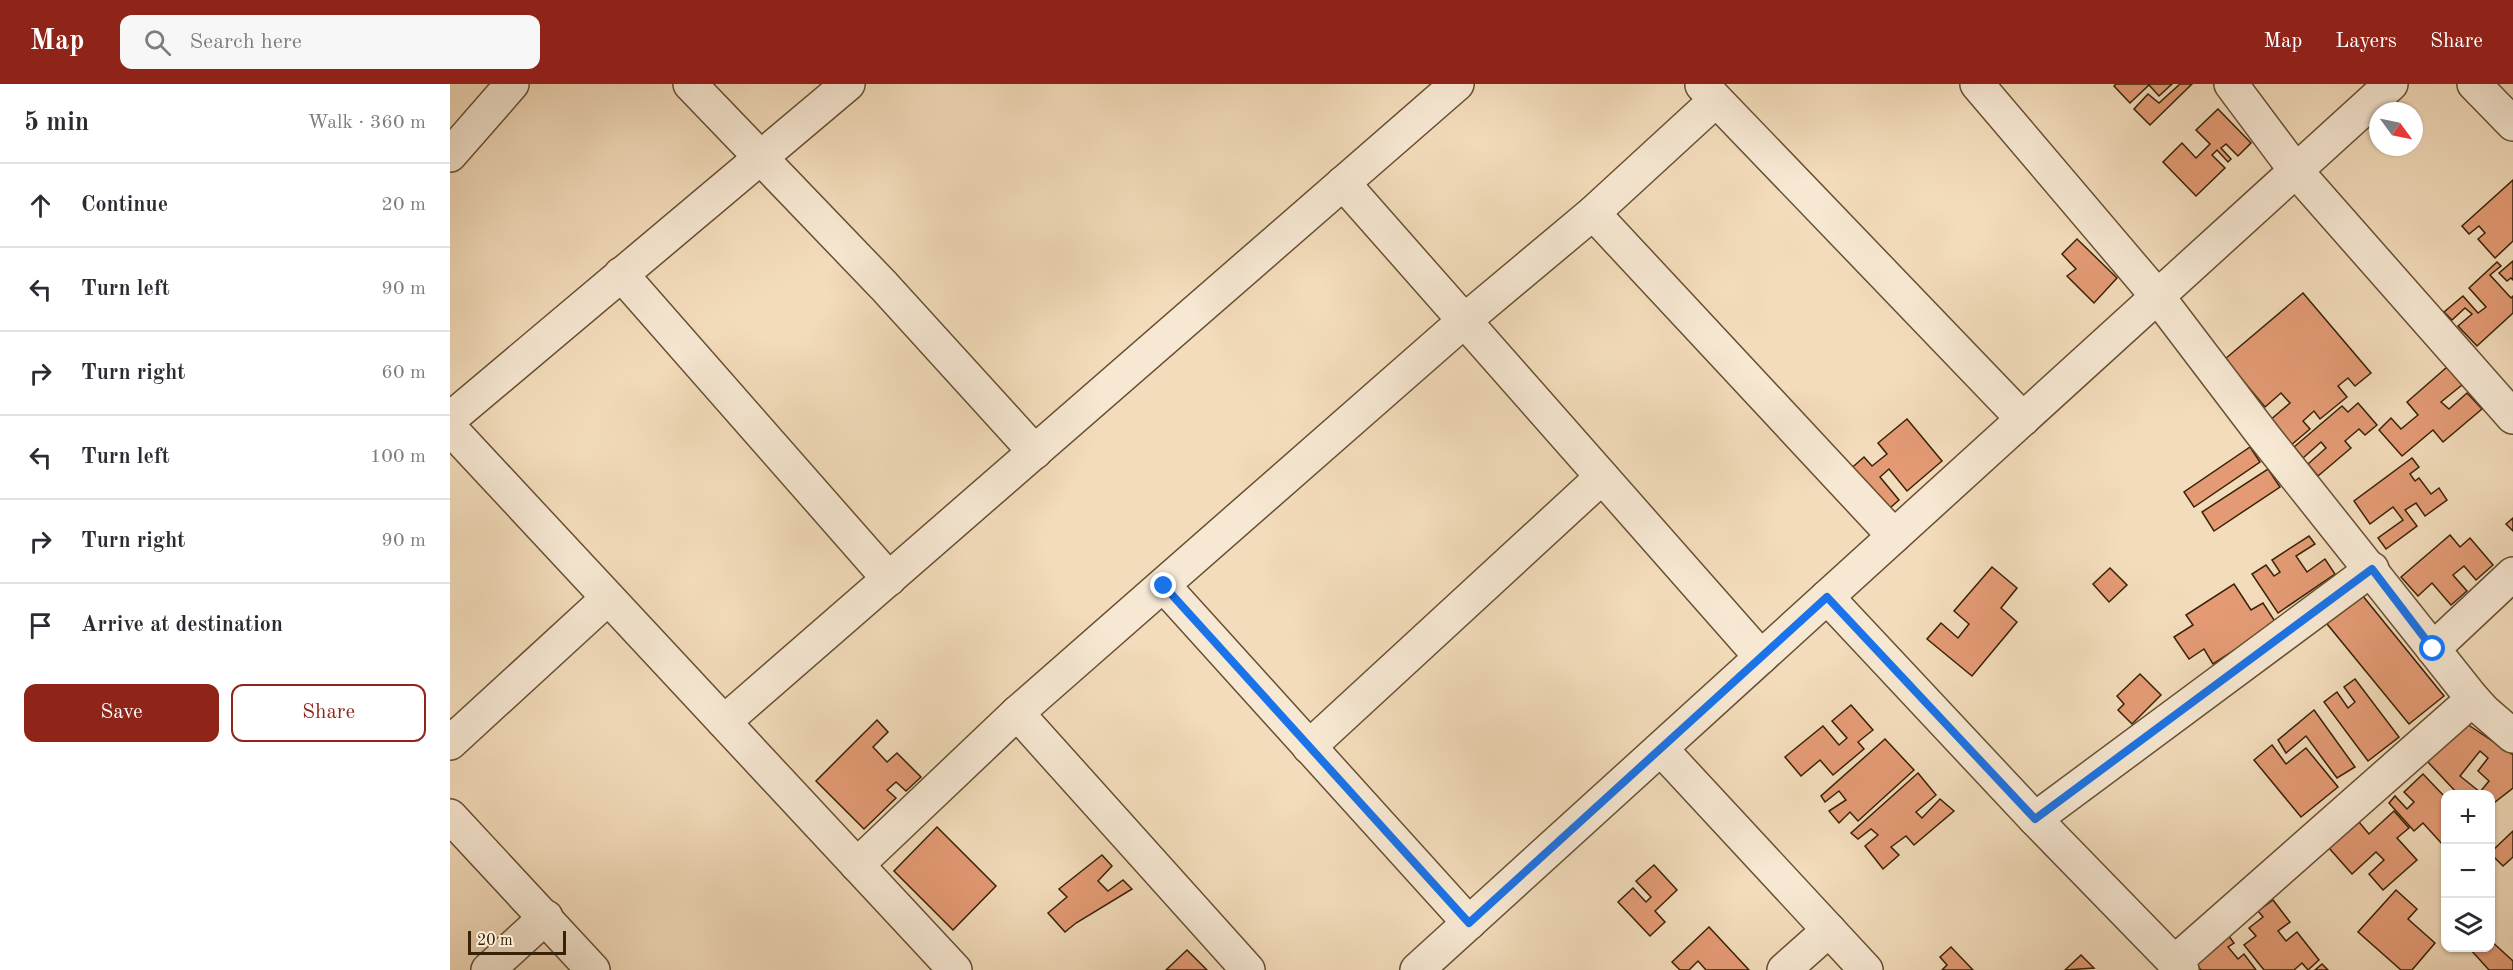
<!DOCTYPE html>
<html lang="en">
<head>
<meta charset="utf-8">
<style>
  body { margin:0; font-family:"Old Standard TT",serif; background:#f7f7f7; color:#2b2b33 }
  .controls { position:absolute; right:18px; bottom:18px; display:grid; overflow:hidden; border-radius:12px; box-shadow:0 2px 4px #0004 }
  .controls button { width:54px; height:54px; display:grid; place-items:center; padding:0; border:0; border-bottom:2px solid #e1e1e2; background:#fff; color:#2b2b33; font:30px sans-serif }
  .compass { position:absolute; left:1919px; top:18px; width:54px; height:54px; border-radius:50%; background:#fff; box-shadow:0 2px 4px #0004; rotate:123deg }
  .scale { position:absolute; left:18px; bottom:15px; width:98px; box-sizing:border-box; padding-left:6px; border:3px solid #382205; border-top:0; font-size:16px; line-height:21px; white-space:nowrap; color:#382205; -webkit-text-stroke:4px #f7e8d3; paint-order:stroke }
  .stop { position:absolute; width:18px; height:18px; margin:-14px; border:4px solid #1a73e8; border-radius:50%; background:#fff }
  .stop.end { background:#1a73e8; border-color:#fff; box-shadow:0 2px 6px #0008 }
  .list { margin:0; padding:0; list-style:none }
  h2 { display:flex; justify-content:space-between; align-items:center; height:78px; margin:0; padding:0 24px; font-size:26px }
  h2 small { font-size:20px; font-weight:400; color:#7c7c81 }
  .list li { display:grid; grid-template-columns:39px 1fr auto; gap:18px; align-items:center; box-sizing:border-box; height:84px; padding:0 24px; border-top:2px solid #e1e1e2 }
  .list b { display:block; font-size:22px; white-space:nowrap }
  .list em { font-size:20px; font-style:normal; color:#7c7c81 }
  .actions { display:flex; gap:12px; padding:18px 24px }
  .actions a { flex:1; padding:14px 0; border:2px solid #8f2418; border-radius:12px; text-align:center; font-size:21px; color:#8f2418 }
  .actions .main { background:#8f2418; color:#fff }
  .icon { flex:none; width:33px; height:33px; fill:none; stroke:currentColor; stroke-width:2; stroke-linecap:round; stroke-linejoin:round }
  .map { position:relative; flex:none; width:2063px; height:886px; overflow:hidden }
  header { display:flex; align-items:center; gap:36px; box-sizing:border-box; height:84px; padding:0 30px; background:#8f2418; color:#fff }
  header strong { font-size:28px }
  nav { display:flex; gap:33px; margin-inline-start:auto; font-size:21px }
  .search { width:420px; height:54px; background:#f7f7f7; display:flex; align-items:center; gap:15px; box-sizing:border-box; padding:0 21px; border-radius:12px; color:#7c7c81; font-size:22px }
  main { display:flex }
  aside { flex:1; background:#fff }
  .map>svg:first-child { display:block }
  .building { fill:#e49b75; stroke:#382205; stroke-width:1.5; fill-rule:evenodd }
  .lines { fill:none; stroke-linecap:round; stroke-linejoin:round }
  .minor-casing { stroke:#675032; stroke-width:36 }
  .minor { stroke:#f7e8d3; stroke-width:33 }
  .route { stroke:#1a73e8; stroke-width:8 }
</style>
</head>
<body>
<header>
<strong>Map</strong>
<div class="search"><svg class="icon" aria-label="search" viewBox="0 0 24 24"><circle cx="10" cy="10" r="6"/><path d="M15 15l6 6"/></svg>Search here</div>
<nav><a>Map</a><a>Layers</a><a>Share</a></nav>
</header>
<main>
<aside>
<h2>5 min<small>Walk · 360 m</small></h2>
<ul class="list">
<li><svg class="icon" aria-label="ahead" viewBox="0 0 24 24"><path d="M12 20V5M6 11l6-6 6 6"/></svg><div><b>Continue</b></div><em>20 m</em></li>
<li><svg class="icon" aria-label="left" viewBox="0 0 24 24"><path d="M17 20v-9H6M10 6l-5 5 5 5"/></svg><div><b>Turn left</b></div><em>90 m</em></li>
<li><svg class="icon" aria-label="right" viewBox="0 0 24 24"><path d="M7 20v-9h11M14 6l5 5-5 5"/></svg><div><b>Turn right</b></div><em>60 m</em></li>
<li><svg class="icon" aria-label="left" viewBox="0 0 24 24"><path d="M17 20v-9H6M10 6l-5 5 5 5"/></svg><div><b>Turn left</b></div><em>100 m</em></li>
<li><svg class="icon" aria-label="right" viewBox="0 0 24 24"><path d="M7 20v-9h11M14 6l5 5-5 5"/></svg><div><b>Turn right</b></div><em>90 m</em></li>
<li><svg class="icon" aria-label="arrive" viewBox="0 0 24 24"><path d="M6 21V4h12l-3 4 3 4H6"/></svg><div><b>Arrive at destination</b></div></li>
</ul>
<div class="actions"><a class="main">Save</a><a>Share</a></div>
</aside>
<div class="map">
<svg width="2063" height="886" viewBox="0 0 2063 886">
  <rect width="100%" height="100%" fill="#f3dcbb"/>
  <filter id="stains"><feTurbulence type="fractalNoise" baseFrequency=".00333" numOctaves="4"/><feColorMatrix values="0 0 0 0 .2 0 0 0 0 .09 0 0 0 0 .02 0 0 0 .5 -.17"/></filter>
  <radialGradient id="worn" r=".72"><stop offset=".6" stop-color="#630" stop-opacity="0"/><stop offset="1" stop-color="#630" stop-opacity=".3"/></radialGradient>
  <g class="building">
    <polygon points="1666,0 1722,0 1709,12 1699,1 1680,19 1664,2"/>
    <polygon points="1730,0 1742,0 1700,41 1684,25 1698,10 1709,19"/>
    <polygon points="1768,25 1801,59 1788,72 1776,60 1771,64 1781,75 1778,78 1767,66 1762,71 1775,84 1746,112 1713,78 1732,59 1746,74 1760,60 1746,46"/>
    <polygon points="2063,96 2063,157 2045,174 2028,155 2035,149 2029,142 2019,150 2012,142"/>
    <polygon points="1627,155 1667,194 1644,219 1617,192 1626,185 1612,170"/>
    <polygon points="2063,177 2063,196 2061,194 2057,197 2049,189"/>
    <polygon points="2047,178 2051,182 2040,191 2061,214 2063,212 2063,229 2027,262 2008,242 2022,230 2015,224 2002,236 1994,228 2013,212 2028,229 2036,223 2019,204"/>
    <polygon points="1853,209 1921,289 1905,302 1898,294 1888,302 1897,313 1870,335 1864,327 1853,337 1860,345 1840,362 1819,337 1840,319 1831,309 1815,323 1775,275"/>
    <polygon points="1997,283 2012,301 1991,318 1999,325 2017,309 2032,325 1993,358 1983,346 1952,372 1929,346 1941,334 1951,345 1968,331 1957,318"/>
    <polygon points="1908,319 1927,341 1915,351 1909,345 1895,357 1901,364 1868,392 1858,380 1876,364 1871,358 1853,374 1844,363 1892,322 1898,328"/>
    <polygon points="1457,335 1492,377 1457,407 1439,385 1430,393 1449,416 1432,431 1397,388 1414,373 1422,382 1437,370 1428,359"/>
    <polygon points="1800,363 1810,378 1744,423 1734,408"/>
    <polygon points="1962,374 1969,383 1960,390 1965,397 1969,394 1981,410 1989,404 1997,416 1975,432 1966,419 1955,426 1967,442 1936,465 1928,454 1953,436 1943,423 1920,440 1904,417"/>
    <polygon points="1818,385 1830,403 1764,447 1752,428"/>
    <polygon points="2063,434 2063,447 2056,440"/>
    <polygon points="2000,451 2010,463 2020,454 2043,481 2026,496 2014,482 2003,491 2017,507 2001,521 1982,499 1968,512 1951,493"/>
    <polygon points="1859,452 1865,460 1846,472 1857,488 1875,475 1885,490 1828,529 1802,490 1816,481 1824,492 1830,488 1822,476"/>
    <polygon points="1542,483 1567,504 1551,524 1567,538 1522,592 1477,555 1491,539 1508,554 1519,540 1504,527"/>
    <polygon points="1660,484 1677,501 1659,518 1643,500"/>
    <polygon points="1784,500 1801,526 1813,519 1826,539 1763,580 1754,565 1739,575 1724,553 1743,541 1736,531"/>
    <polygon points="1908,506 1994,612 1959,640 1873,535"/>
    <polygon points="1690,590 1711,611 1682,640 1668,626 1674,620 1667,612"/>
    <polygon points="1905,595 1949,653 1918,677 1874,618 1887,608 1898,624 1905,618 1894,603"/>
    <polygon points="1401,621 1423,646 1408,658 1414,665 1383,691 1370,676 1351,692 1335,673 1373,642 1389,661 1397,654 1382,637"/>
    <polygon points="1864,626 1905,683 1887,694 1856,652 1836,669 1828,656"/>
    <polygon points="427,636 438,648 423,663 437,678 447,669 471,693 456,707 446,698 437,706 446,714 414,745 366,697"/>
    <path d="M2017,640l46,31v33l-23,18v-12h-32l-32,-34zM2030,667l8,7 -10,13 11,10 -9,11 -20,-16z"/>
    <polygon points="1435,655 1464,686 1408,737 1400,728 1389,739 1379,727 1396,716 1389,707 1375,718 1371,712"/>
    <polygon points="1822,661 1836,680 1856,664 1888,703 1851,733 1804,676"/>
    <polygon points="1468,689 1486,711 1466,728 1472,734 1490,715 1504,727 1464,761 1456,752 1441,763 1449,771 1433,785 1415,762 1428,751 1421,745 1408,755 1401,749"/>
    <polygon points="1973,690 1996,714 1996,758 1993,761 1973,739 1964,747 1939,719 1945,712 1957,725 1964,718 1954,708"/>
    <polygon points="1944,727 1959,744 1947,754 1967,776 1933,806 1919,790 1934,776 1926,768 1902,790 1879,764 1909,738 1919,750"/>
    <polygon points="487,743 546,802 503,846 444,787"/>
    <polygon points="2063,747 2063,773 2053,782 2040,769"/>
    <polygon points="652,771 662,782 648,797 658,807 673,796 682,805 626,839 615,848 598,829 617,813 609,805"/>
    <polygon points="1204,781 1227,806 1205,827 1215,838 1200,852 1168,818 1183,804 1196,818 1201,813 1186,797"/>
    <polygon points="1946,806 1967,825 1958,835 1985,859 1962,886 1951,886 1908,848"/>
    <polygon points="1823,816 1840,838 1828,847 1836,857 1847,848 1869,876 1858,886 1852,879 1844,886 1814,886 1794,861 1806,852 1799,844 1813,833 1808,827"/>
    <polygon points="1259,843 1299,886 1256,886 1248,877 1239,886 1230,886 1222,878"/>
    <polygon points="1778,851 1784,859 1778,863 1788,875 1794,870 1806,886 1751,886 1745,879"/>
    <polygon points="2040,856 2063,877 2063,886 2039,886 2020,865 2040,864"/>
    <polygon points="1501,863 1523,886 1492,886 1497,881 1490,873"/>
    <polygon points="737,866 757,886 716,886"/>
    <polygon points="1631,871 1644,884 1615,886"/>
    <polygon points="1872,880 1878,886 1865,886"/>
  </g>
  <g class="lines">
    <g class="minor-casing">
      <g id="minor">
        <polyline points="240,0 434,202 585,368"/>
        <polyline points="1527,0 1708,213 1813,351 2023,615 2034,627 2063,652"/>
        <polyline points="1781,0 1846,87 2063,333"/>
        <polyline points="2024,0 2063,40"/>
        <polyline points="1252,1 1573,335"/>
        <polyline points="0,71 62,0"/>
        <polyline points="893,99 1311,573"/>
        <polyline points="1143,129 1444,452"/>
        <polyline points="171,190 439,495"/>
        <polyline points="0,335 398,0"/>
        <polyline points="0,344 505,886"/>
        <polyline points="714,502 1019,839"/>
        <polyline points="1377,513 1585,735 1732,886"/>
        <polyline points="1983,565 2063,490"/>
        <polyline points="567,629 798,886"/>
        <polyline points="274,638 1007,0"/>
        <polyline points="0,659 158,514"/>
        <polyline points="859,663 1152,393"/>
        <polyline points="1211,665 1416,886"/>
        <polyline points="0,732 143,886"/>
        <polyline points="1585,735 1922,485"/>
        <polyline points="407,781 567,629 1014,237 1143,129 1266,16"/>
        <polyline points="1726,877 2023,615"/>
        <polyline points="38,886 96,833"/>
        <polyline points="967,886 1941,0"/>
        <polyline points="1334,886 1379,846"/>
      </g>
    </g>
    <use href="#minor" class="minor"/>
  </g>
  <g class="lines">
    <polyline class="route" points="714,502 1019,839 1377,513 1585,735 1922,485 1983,565"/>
  </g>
  <rect width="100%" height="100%" filter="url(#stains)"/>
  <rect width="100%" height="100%" fill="url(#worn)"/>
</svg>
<div class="controls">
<button>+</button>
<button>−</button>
<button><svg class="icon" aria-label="layers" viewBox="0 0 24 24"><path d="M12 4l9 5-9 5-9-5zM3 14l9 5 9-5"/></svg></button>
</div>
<svg class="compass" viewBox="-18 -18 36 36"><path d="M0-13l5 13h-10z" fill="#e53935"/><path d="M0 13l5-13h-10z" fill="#7c7c81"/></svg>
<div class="scale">20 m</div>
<div class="stop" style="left:1983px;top:565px"></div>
<div class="stop end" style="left:714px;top:502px"></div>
</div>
</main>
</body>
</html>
